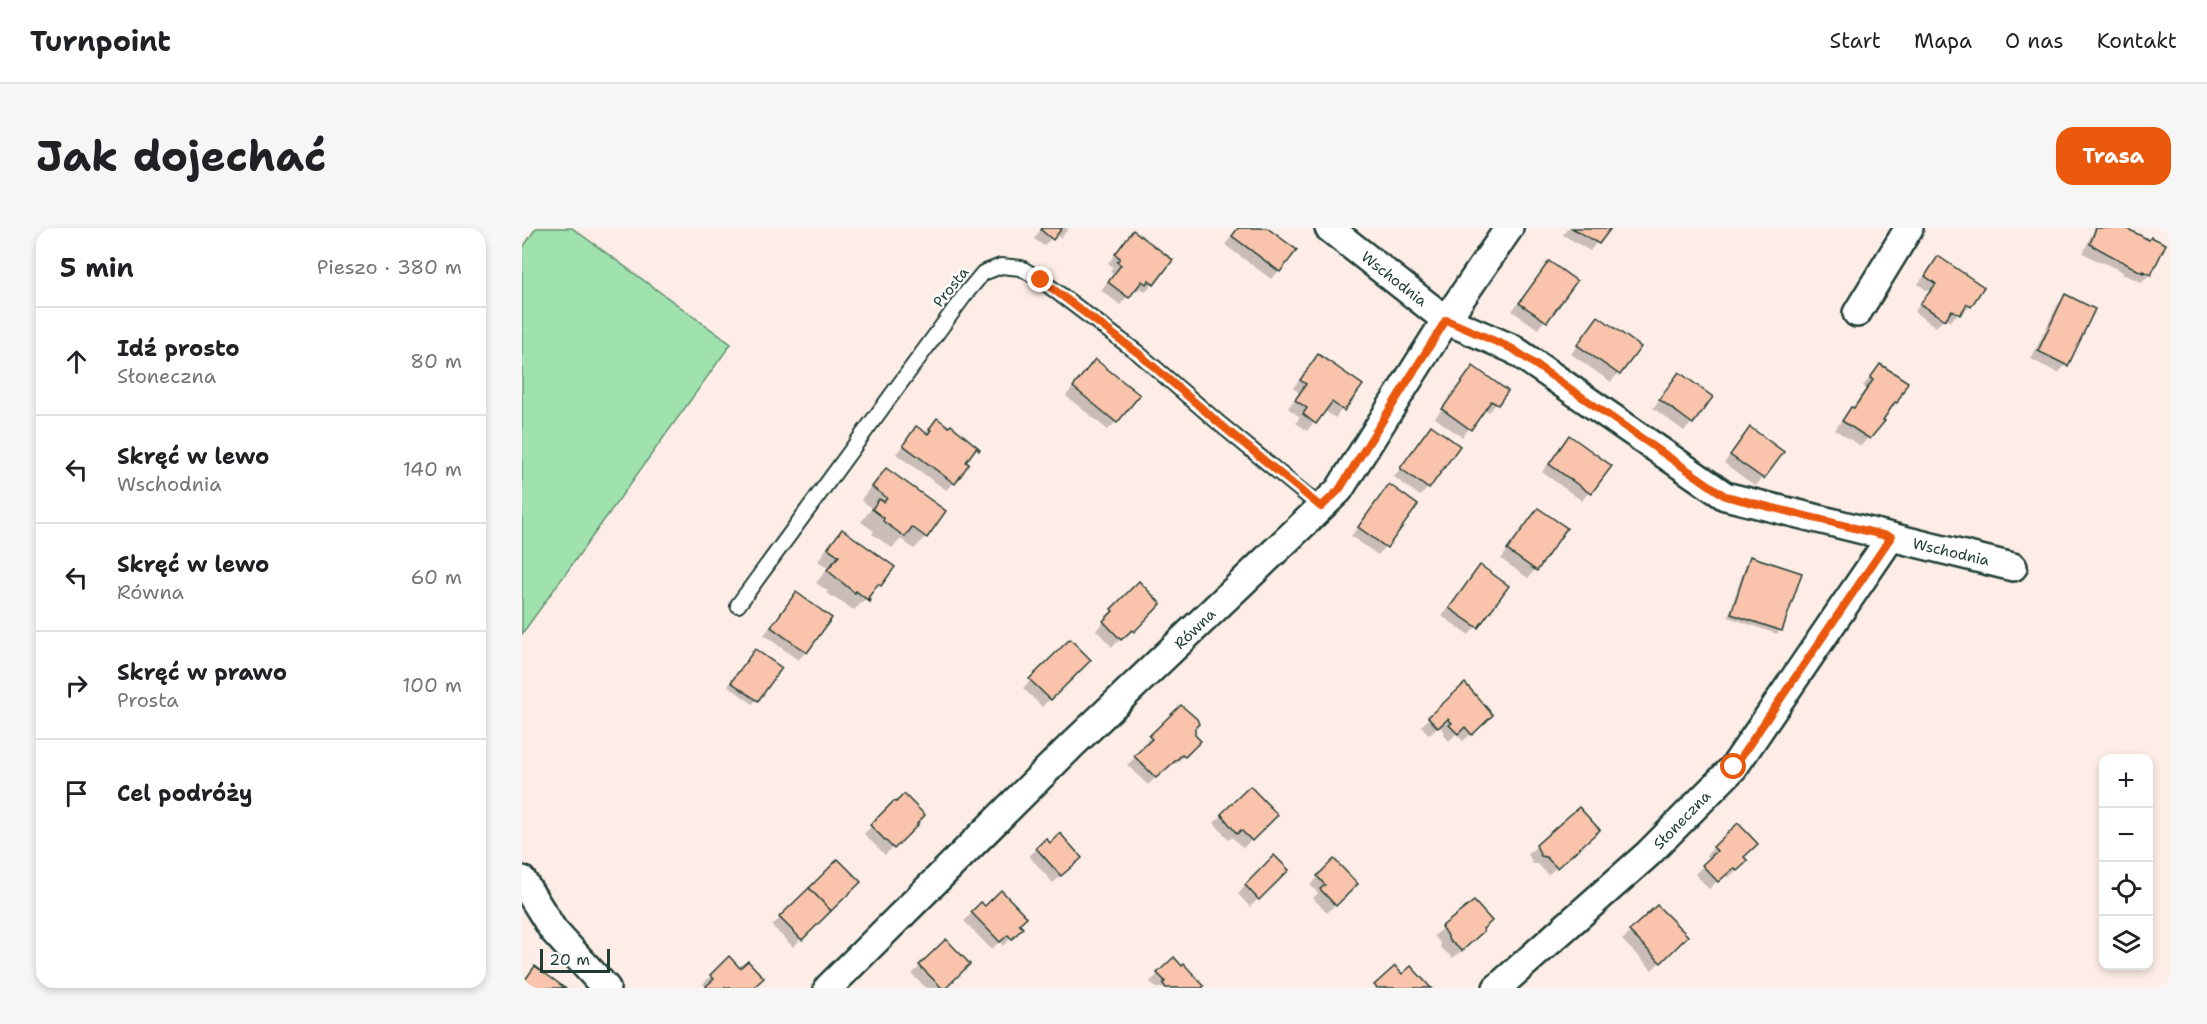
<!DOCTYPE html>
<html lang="pl">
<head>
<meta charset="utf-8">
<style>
  body { margin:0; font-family:"Shantell Sans",sans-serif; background:#f6f6f6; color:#202124 }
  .controls { position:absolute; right:18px; bottom:18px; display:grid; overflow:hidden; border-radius:12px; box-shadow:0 3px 9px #0003 }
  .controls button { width:54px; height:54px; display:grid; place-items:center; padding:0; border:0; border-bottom:2px solid #e0e0e0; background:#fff; color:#202124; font:30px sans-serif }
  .scale { position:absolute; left:18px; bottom:15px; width:70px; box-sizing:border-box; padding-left:6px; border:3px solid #1f3d34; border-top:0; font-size:16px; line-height:21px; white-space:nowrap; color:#1f3d34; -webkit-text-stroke:4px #fff; paint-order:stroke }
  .stop { position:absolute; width:18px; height:18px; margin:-14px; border:4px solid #ea580c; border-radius:50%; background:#fff }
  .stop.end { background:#ea580c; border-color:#fff; box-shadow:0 2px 6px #0008 }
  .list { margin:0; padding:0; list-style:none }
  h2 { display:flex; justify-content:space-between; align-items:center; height:78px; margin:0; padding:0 24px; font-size:26px }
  h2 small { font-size:20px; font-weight:400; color:#757577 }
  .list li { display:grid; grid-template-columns:39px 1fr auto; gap:18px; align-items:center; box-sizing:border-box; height:108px; padding:0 24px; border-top:2px solid #e0e0e0 }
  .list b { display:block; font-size:22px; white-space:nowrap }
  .list p { margin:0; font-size:20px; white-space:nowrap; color:#757577 }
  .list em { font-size:20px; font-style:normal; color:#757577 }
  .icon { flex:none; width:33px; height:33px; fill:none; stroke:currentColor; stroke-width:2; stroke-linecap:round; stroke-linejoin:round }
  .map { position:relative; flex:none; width:1649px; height:760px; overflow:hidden; border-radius:18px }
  header { display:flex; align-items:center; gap:36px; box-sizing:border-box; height:84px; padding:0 30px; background:#fff; border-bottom:2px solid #e0e0e0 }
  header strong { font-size:28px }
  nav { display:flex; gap:33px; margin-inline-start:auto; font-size:21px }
  .intro { display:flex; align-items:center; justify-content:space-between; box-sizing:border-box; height:144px; padding:0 36px }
  h1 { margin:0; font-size:42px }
  .button { padding:15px 27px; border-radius:18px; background:#ea580c; color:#fff; font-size:21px; font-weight:700 }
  main { display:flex; gap:36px; padding:0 36px }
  aside { flex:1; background:#fff; border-radius:18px; box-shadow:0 3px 9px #0003 }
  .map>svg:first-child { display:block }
  .green { fill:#9fe2ad; stroke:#5f9070; stroke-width:1.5 }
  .shadow { fill:#0003 }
  .building { fill:#f9c4ab; stroke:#1f3d34; stroke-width:1.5 }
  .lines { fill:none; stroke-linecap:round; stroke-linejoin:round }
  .service-casing { stroke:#1f3d34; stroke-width:18 }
  .minor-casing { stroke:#1f3d34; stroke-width:32 }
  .service { stroke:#fff; stroke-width:14 }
  .minor { stroke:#fff; stroke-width:27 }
  .route { stroke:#ea580c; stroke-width:8 }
  .labels { text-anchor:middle; stroke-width:4.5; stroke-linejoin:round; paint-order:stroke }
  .street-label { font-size:15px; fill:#1f3d34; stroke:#fff }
</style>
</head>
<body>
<header>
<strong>Turnpoint</strong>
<nav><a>Start</a><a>Mapa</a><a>O nas</a><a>Kontakt</a></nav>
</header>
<div class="intro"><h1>Jak dojechać</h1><a class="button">Trasa</a></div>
<main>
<aside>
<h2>5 min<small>Pieszo · 380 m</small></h2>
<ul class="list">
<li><svg class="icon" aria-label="ahead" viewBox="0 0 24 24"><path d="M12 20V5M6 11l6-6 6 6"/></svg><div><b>Idź prosto</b><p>Słoneczna</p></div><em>80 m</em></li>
<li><svg class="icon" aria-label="left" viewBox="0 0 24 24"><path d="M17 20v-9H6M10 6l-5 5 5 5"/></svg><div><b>Skręć w lewo</b><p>Wschodnia</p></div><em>140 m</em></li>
<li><svg class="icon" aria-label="left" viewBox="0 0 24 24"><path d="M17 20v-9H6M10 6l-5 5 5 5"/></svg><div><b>Skręć w lewo</b><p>Równa</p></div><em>60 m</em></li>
<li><svg class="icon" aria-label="right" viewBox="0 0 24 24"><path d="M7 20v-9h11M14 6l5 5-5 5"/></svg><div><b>Skręć w prawo</b><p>Prosta</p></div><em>100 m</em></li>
<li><svg class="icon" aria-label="arrive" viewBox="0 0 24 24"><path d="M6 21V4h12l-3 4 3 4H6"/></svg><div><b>Cel podróży</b></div></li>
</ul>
</aside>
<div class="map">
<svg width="1649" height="760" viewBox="0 0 1649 760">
  <rect width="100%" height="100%" fill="#fdede6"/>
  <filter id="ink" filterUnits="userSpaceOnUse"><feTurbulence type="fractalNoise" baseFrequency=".0167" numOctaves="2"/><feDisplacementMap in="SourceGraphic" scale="12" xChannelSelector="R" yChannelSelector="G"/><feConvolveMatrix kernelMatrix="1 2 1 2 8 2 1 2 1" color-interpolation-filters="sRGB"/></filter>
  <g filter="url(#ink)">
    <polygon class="green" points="14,0 50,0 209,116 0,406 0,21"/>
    <g class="shadow">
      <polygon points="520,0 547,0 538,10 533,6 522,18 512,11"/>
      <polygon points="715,0 743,0 757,43 749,51 703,17"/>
      <polygon points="1046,0 1086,0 1068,23 1041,7"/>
      <polygon points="1573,0 1600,0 1628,46 1620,54 1600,46 1601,44 1580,34 1579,35 1561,25"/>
      <polygon points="612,4 631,56 623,63 618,60 615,63 612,61 598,77 579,62 592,46 588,43 591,39 586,35"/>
      <polygon points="1416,30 1448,78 1440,86 1437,84 1428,94 1423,90 1414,99 1392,84 1407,64 1396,56"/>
      <polygon points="1027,35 1052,53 1016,101 990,83"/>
      <polygon points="1544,68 1544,137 1536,145 1509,131 1536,76"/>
      <polygon points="1076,90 1117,119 1089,154 1049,126"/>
      <polygon points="796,128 839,158 813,190 802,182 785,203 774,195 778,189 766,180 777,165 771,160"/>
      <polygon points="1358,137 1373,174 1366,181 1359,192 1361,193 1339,218 1313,202 1322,189 1330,181 1344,160 1341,158"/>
      <polygon points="951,140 984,164 967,184 962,181 940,209 913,190"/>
      <polygon points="565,141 594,194 586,202 544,168"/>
      <polygon points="1157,146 1170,195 1162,203 1131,180"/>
      <polygon points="415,192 441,234 432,255 424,262 374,226 395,200 403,206"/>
      <polygon points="909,199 906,260 898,268 872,249"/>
      <polygon points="1228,201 1241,250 1233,258 1202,235"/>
      <polygon points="1047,209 1088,238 1060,273 1020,244"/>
      <polygon points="364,242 404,309 392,321 379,311 370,320 350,306 352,303 339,294 350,280 339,272 352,254"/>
      <polygon points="867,258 894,278 856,327 829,308"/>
      <polygon points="1016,282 1013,342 1006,350 979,331"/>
      <polygon points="320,303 358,357 332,382 304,365 306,363 294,355 306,340 296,333 308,315"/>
      <polygon points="1229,329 1258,402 1255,406 1206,389 1225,333"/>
      <polygon points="958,339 984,358 947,407 920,388"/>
      <polygon points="617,356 637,376 603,411 601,409 590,419 574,402 584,392 582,390"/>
      <polygon points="274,366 284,424 276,432 242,407"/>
      <polygon points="548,413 566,432 520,479 501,460"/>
      <polygon points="230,426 258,440 231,476 206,458"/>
      <polygon points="942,458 962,495 941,513 934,506 927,513 921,506 923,504 917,498 907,507 899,498"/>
      <polygon points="659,479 672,508 676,513 654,536 651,533 626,557 605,537 623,520 620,517"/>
      <polygon points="728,560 754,587 721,620 710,609 707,612 692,595"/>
      <polygon points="372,575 394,597 363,627 342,606"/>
      <polygon points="1216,597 1221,629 1216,641 1206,650 1203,646 1187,661 1173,646 1188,631 1184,627"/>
      <polygon points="1068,609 1026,647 1016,636 1011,636 1006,626 1015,618"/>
      <polygon points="524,613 550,638 531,655 507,628"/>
      <polygon points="752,629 765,642 728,679 716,666"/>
      <polygon points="316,633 337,654 271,719 250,698"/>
      <polygon points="812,633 834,656 805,685 791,670 796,665 788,657"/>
      <polygon points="459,676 499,700 481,718 478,714 469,721 442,693"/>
      <polygon points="1135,679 1164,708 1130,742 1100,712"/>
      <polygon points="942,681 953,711 931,730 918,719 919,716 912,708"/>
      <polygon points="424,713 422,760 404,760 390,746"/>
      <polygon points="207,730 229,760 185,760 181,756"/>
      <polygon points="636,746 678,760 634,760 628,754"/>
    </g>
    <g class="building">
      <polygon points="520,0 540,0 531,12 519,2"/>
      <polygon points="716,0 745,0 775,22 758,44 710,8"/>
      <polygon points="1050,0 1089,0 1077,16"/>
      <polygon points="1574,0 1604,0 1627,12 1629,9 1644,16 1629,47 1621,43 1621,45 1568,16"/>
      <polygon points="611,2 651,32 632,57 627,52 624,56 620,53 607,70 586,54 599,37 595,34 598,30 593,26"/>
      <polygon points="1416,28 1462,59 1449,79 1445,76 1438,87 1430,82 1423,92 1398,76 1414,56 1403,48"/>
      <polygon points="1027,33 1055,53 1025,94 997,75"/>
      <polygon points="1543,66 1573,81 1546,138 1516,123"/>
      <polygon points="1076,88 1119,119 1098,147 1055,117"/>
      <polygon points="796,126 841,157 822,183 810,174 794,196 781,186 785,180 773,172 784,156 778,152"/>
      <polygon points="573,131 618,167 595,195 551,159"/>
      <polygon points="1358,136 1386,154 1375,175 1373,174 1361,192 1363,193 1348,211 1320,193 1329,179 1332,180 1351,152 1348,150"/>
      <polygon points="951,138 986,163 976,177 969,173 949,202 920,181"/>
      <polygon points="1157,144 1191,169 1171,196 1137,171"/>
      <polygon points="415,190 427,199 429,197 458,221 457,223 454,220 444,234 447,236 433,256 381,217 394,198 406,206 409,202 407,201"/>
      <polygon points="909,197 938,218 907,261 878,240"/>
      <polygon points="1228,199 1262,224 1242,251 1208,227"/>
      <polygon points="1047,207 1090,238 1069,266 1027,236"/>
      <polygon points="364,240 424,283 405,310 390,299 383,309 361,293 362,290 350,281 357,271 362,274 365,270 350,259"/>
      <polygon points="867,256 896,277 865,320 836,299"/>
      <polygon points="1016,280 1045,300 1015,343 985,322"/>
      <polygon points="320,301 373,339 359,358 356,356 346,370 349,372 348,374 334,363 333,365 305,342 317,328 306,320"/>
      <polygon points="1228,328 1280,345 1260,403 1209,386"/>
      <polygon points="958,337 987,358 956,400 927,380"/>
      <polygon points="617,353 639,376 612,404 610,402 599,412 581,393 591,383 589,381"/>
      <polygon points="274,364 310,390 285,425 249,399"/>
      <polygon points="548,411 569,432 529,472 507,451"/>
      <polygon points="233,421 260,440 236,473 209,454"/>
      <polygon points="943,455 971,487 950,507 943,499 936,506 927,497 930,495 926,491 916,500 906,489"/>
      <polygon points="659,477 675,491 677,496 673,500 673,507 679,513 663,529 660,527 634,550 612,528 630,511 627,508"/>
      <polygon points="728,558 756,587 730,613 719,602 715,606 699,586"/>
      <polygon points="382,566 403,587 395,596 396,597 372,621 348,597 372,573 374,574"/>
      <polygon points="1057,579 1078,602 1035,640 1024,629 1019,628 1014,617"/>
      <polygon points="1216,595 1236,616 1222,629 1226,633 1215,643 1212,640 1196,654 1180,637 1195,623 1191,619"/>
      <polygon points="538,605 560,630 539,648 514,620 524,610 528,615"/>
      <polygon points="752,627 767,642 737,672 723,657"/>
      <polygon points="316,631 339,654 309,683 287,660"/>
      <polygon points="812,631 836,656 814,678 798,661 803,657 795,648"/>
      <polygon points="287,660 309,683 280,712 257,689"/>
      <polygon points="479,662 505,689 497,696 501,700 490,711 486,707 478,714 449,684 459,674 463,678"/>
      <polygon points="952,673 970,693 961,701 962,703 940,723 926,711 926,708 919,699"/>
      <polygon points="1135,677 1166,708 1139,735 1107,703"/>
      <polygon points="424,711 448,736 424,760 420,760 397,737"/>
      <polygon points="207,728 218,740 226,733 242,750 231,760 186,760 184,758 192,751 188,747"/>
      <polygon points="652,729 660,738 662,736 682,758 680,760 644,760 641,756 643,753 635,745"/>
      <polygon points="13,738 43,760 0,760 0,756"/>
      <polygon points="873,738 880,746 889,738 909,760 855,760 852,757"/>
    </g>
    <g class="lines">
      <g class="service-casing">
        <polyline id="service" points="216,377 445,64 461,45 479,38 499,40 519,52 616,125 698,196 799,279"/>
      </g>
      <g class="minor-casing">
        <g id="minor">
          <polyline points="807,0 924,92 991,121 1203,268 1491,339"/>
          <polyline points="1335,85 1387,0"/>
          <polyline points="0,652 31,702 84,760"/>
          <polyline points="306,760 549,518 817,262 924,92 987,0"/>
          <polyline points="975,760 1126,626 1212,539 1369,309"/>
        </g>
      </g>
      <use href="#service" class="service"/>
      <use href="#minor" class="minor"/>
    </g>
  </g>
  <g class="lines" filter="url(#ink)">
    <polyline class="route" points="519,52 616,125 698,196 799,279 817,262 924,92 991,121 1203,268 1369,309 1212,539"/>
  </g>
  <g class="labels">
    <g class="street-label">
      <text transform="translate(872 51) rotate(38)" y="5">Wschodnia</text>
      <text transform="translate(429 59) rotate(-51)" y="5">Prosta</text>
      <text transform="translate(1429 324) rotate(13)" y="5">Wschodnia</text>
      <text transform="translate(673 401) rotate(-44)" y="5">Równa</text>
      <text transform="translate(1160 592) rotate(-46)" y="5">Słoneczna</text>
    </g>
  </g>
</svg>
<div class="controls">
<button>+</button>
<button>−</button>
<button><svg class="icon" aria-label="locate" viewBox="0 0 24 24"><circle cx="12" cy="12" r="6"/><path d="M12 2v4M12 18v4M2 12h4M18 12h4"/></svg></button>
<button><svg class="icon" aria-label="layers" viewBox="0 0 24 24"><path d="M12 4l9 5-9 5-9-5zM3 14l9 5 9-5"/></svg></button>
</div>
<div class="scale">20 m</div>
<div class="stop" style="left:1212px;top:539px"></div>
<div class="stop end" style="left:519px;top:52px"></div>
</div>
</main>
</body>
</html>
